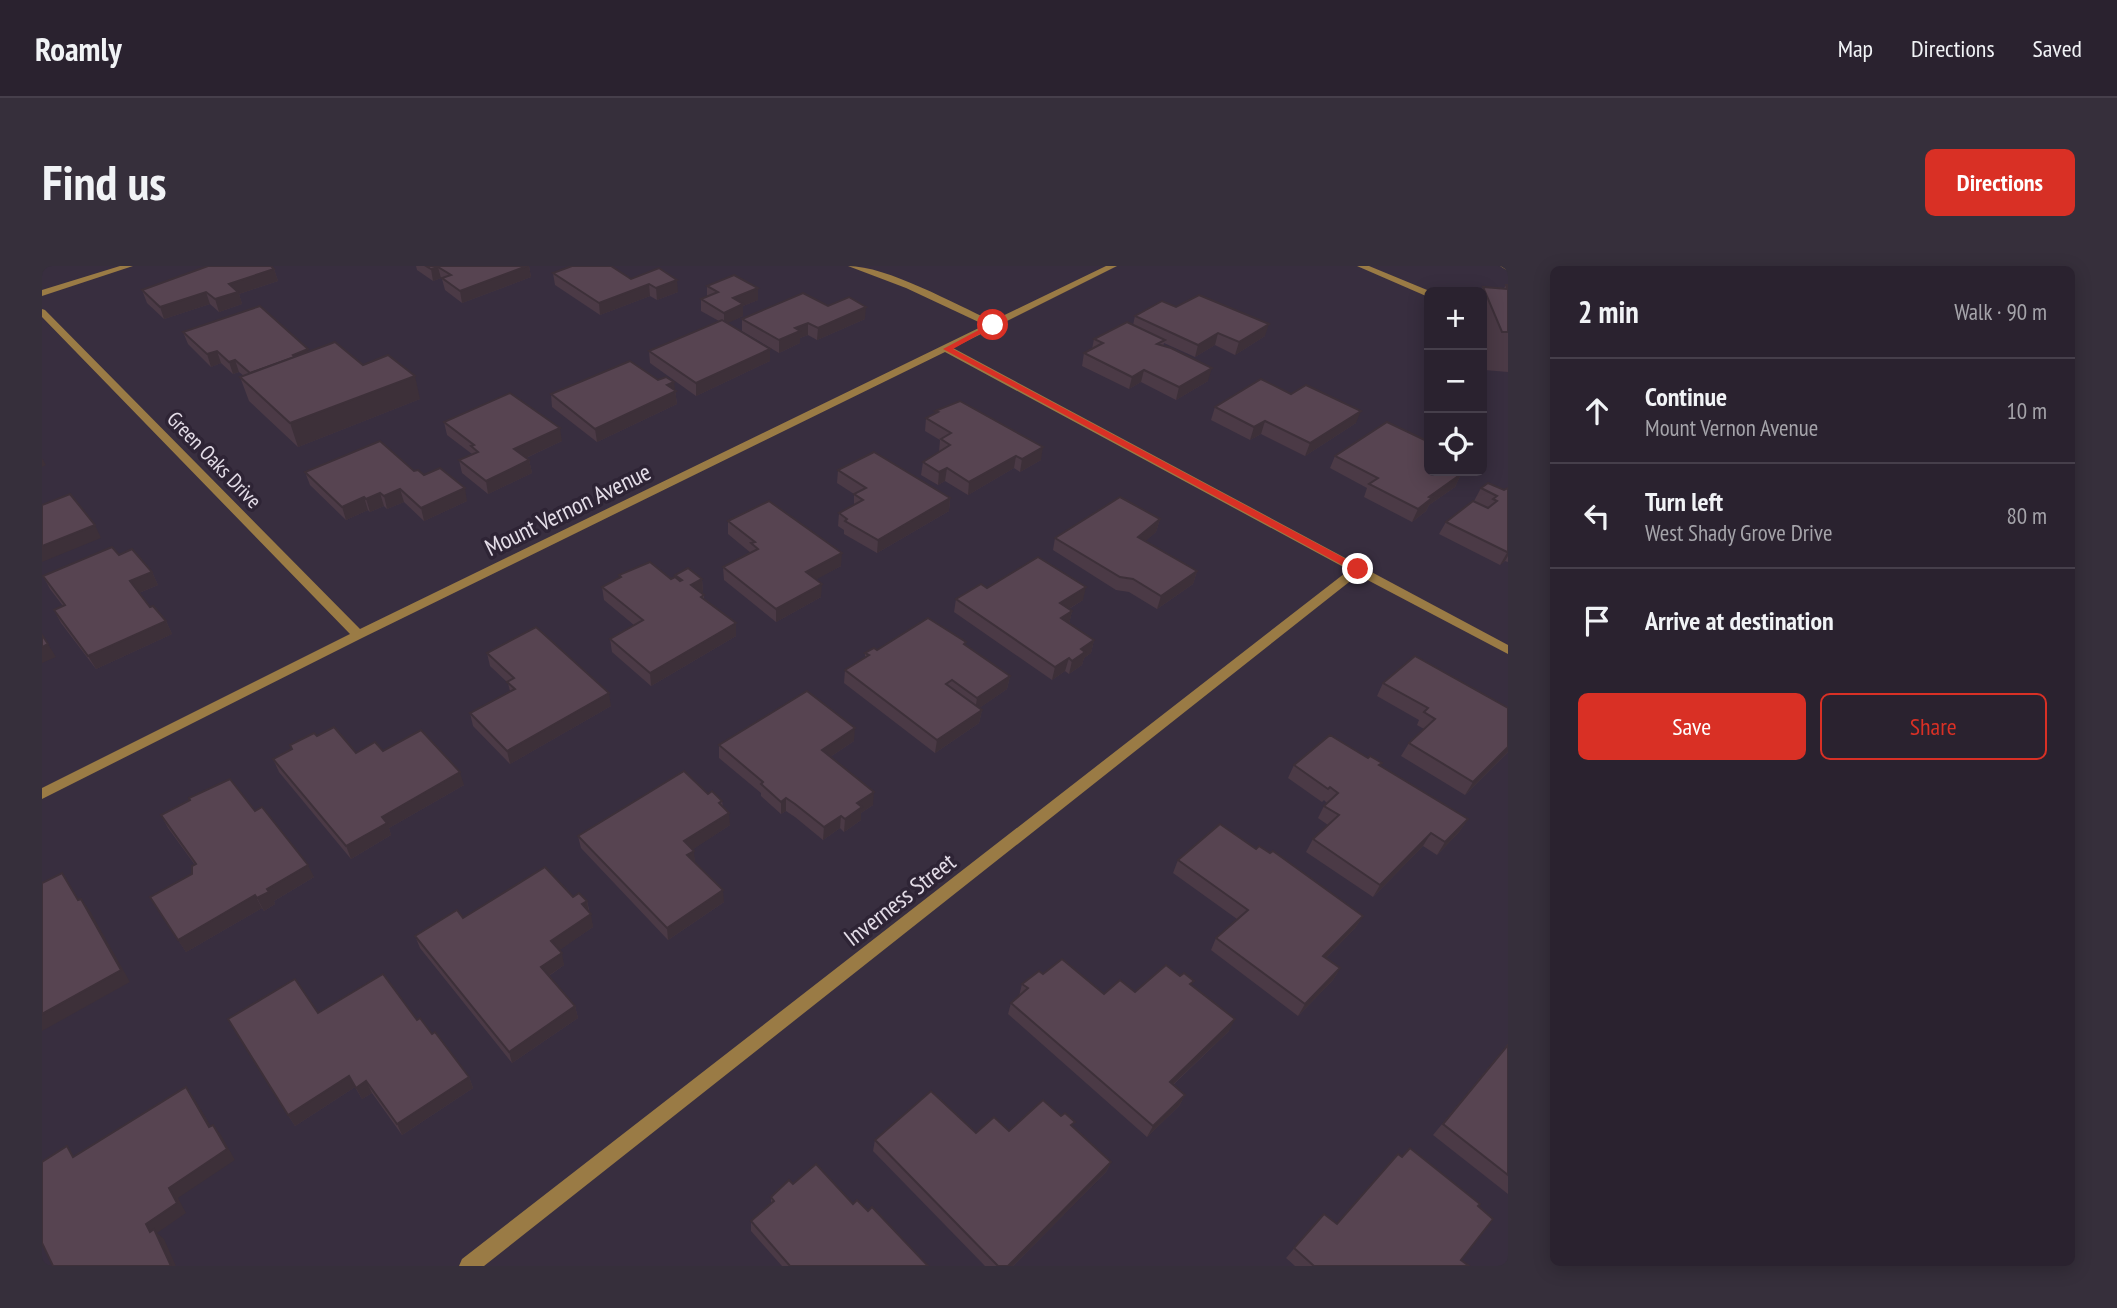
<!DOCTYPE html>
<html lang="en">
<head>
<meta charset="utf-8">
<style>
  body { margin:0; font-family:"PT Sans Narrow",sans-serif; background:#362f3b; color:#f1f3f6 }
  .controls { position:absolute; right:21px; top:21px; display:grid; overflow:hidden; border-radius:10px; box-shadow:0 4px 18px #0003 }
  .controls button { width:63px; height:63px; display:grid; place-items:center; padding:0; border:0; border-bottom:2px solid #463f4b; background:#2a222f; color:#f1f3f6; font:35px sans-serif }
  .stop { position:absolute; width:21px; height:21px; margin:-16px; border:5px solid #d93025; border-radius:50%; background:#fff }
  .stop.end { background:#d93025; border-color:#fff; box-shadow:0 2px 7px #0008 }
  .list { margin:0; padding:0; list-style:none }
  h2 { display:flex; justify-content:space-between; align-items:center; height:91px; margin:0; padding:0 28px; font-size:30px }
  h2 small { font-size:23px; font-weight:400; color:#a5a4aa }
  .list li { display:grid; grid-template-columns:46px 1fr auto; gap:21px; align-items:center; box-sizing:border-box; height:105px; padding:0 28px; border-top:2px solid #463f4b }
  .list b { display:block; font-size:26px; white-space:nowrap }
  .list p { margin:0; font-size:23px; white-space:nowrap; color:#a5a4aa }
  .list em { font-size:23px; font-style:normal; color:#a5a4aa }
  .actions { display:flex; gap:14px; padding:21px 28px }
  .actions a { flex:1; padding:16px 0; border:2px solid #d93025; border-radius:10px; text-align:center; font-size:24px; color:#d93025 }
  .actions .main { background:#d93025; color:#fff }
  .icon { flex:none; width:38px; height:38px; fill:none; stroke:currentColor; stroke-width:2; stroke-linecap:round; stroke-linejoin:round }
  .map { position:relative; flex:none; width:1466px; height:1000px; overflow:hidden; border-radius:10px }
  header { display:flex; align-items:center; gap:42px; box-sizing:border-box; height:98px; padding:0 35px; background:#2a222f; border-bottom:2px solid #463f4b }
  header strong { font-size:33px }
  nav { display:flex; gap:38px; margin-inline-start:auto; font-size:24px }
  .intro { display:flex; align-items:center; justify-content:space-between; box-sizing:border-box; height:168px; padding:0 42px }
  h1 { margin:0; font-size:49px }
  .button { padding:18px 32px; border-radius:10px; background:#d93025; color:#fff; font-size:24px; font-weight:700 }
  main { display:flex; gap:42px; padding:0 42px }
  aside { flex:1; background:#2a222f; border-radius:10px; box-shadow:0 4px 18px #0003 }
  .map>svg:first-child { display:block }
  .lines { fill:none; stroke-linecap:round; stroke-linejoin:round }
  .lane { fill:#9a7b45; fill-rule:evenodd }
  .street { fill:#9a7b45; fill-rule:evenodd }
  .wall { fill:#4b3a46 }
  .shaded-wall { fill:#3d3039 }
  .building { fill:#574451; stroke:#3d3039; stroke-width:2 }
  .route { fill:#d93025 }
  .labels { text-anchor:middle; stroke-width:7; stroke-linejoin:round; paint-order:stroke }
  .far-street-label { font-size:21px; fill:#e4dde8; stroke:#2e2435 }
  .street-label { font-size:24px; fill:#e4dde8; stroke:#2e2435 }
</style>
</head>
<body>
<header>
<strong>Roamly</strong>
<nav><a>Map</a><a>Directions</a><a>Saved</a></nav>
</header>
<div class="intro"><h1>Find us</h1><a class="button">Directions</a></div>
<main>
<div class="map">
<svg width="1466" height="1000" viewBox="0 0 1466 1000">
  <rect width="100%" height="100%" fill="#382e3f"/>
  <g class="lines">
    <g class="lane">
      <polygon points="1315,0 1327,0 1390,26 1387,26 1387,31 1384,30"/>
      <polygon points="1458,0 1466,0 1466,5"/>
    </g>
    <g class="street">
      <polygon points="78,0 91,0 0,30 0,24"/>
      <path d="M806,0c39,0 107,38 144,55l114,-55h11l-164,82 555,297v9l-150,-79 -874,691h-25l3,-7 887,-689 -404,-218 -583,286 -320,161v-11l308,-154 -308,-317v-8l3,1 315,319 625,-304 -79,-37z"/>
    </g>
  </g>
  <g class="wall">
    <polygon points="374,0 487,0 489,11 420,37 403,24 400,13 399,12 391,15 375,4"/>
    <polygon points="232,3 236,15 197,28 200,38 177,46 168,38 122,53 105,37 100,24"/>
    <polygon points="511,7 589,13 636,26 615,34 608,30 558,49 513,19"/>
    <polygon points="1464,19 1466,19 1466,106 1442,104 1440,99 1439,26 1441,21 1462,22"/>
    <polygon points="665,20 716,34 701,40 701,50 685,57 728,95 654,130 608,97 607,85 677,55 659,45 659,33 665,31"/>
    <polygon points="786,40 823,53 775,74 766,69 758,72 758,77 737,87 700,65 700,53"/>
    <polygon points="1134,41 1223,70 1193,89 1173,79 1153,91 1122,77 1121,80 1166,115 1134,134 1099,116 1087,123 1040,100 1042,87 1050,83 1052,73 1091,59 1093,50"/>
    <polygon points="141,66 267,86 321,99 378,133 256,181 207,135 198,111 202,110 197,106 191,108 179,97 169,101 146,78"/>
    <polygon points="616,114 633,124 635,138 555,176 510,141 509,128"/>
    <polygon points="1173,141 1314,157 1263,190 1219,168 1208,174 1169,154"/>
    <polygon points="893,145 999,194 978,206 972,202 926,229 903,215 896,219 879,209 881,196 897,186 898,174 883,165 884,152 893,147"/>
    <polygon points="402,156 520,175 484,192 487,194 490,207 446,228 420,207 417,194 430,188 405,169"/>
    <polygon points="1293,190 1387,205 1419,208 1413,221 1387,239 1384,245 1370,256 1322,231 1325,222 1288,202"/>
    <polygon points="796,204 908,232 907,245 835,287 802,268 802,264 796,260 797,247 812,239 812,228 795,217"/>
    <polygon points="372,205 382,209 425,235 382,255 362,236 345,243 342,240 328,246 326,244 304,254 268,219 263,206"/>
    <polygon points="1439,222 1462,224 1466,222 1466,296 1463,295 1458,299 1397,268 1404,256 1432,235"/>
    <polygon points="1118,253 1114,266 1103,275 1155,305 1151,318 1115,343 1087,326 1074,324 1011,284 1013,272"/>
    <polygon points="686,255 799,300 774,313 779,331 734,356 682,314 681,301 709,287 686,268"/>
    <polygon points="77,289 110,306 116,319 97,327 108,341 124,355 130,368 54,403 19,357 12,344 21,340 8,323 1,310"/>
    <polygon points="577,309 629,313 633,311 633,309 660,313 661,326 659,327 662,329 662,333 694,357 694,370 609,420 570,386 568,373 592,359 562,334 560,321 577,312"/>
    <polygon points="945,322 1041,334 1027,343 1030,345 1027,358 1052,374 1049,387 1042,392 1040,399 1027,408 1023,405 1010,414 912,346 914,333"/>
    <polygon points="923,379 968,410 965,423 937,442 940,444 937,457 893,487 802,417 803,404 823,392 823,387 835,384"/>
    <polygon points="445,387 569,440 468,498 431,460 428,447 468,425 466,417 448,400"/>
    <polygon points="1341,417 1466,486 1423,529 1359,490 1367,477 1382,463 1375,459 1377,454 1335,430"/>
    <polygon points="275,470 314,487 341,485 422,519 347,562 349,569 309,593 237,506 231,493 249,483 248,479"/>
    <polygon points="812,475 788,491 831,539 819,547 819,554 802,566 798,562 781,574 753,551 744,545 739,548 719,530 719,527 677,492 677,479"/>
    <polygon points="1252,499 1338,500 1426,553 1417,566 1395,589 1381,580 1331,631 1264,586 1271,573 1286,559 1276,552 1282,540 1285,537 1282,534 1280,536 1246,512"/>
    <polygon points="666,528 680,535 681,541 688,559 651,583 653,597 682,636 626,674 539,582 536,570"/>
    <polygon points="213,545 272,611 232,635 233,638 222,645 220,642 144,686 108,631 150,608 153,599 126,562 119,549"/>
    <polygon points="1214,583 1321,650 1313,662 1284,692 1298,702 1291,714 1256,750 1169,684 1174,672 1195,653 1131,607 1136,594"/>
    <polygon points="531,631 545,635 551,661 517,684 522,699 507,710 533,740 536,752 470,797 378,682 373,670 421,652"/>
    <polygon points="1001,708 1062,728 1093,726 1150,719 1187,765 1131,819 1143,829 1137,840 1105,871 966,748 969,737 977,730 980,718"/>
    <polygon points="276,747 375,754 390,768 427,811 431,822 360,869 330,827 320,833 313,821 253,860 246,849"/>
    <polygon points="1466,778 1466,928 1391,869"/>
    <polygon points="1031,861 1069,896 1064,906 971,1000 943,1000 831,885 833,874"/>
    <polygon points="751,918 811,938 826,945 886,1000 740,1000 709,965 709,955 729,938 729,931"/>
    <polygon points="1436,940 1419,994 1427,1000 1253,1000 1244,992 1282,948 1295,958"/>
  </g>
  <g class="shaded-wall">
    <polygon points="485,0 487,0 489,11 420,37 418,25"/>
    <polygon points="396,1 399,12 391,15 389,3"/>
    <polygon points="232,3 236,15 197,28 200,38 177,46 173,33 187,18"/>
    <polygon points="635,14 636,26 615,34 614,22"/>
    <polygon points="607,18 608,30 558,49 557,37"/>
    <polygon points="716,22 716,34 701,40 701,50 682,59 682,47 691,32"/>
    <polygon points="164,26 168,38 122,53 118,41"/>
    <polygon points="824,41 823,53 775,74 776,62"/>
    <polygon points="766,57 766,69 758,72 758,77 737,87 737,74 753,62"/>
    <polygon points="1227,58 1223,70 1193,89 1197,76"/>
    <polygon points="1176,67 1173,79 1153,91 1156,79"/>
    <polygon points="266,83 270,95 208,107 251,89"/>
    <polygon points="728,83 728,95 654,130 654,117"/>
    <polygon points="175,85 179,97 169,101 165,88"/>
    <polygon points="193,94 197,106 191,108 187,96"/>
    <polygon points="1170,102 1166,115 1134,134 1137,121"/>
    <polygon points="1102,104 1099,116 1087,123 1090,111"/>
    <polygon points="373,110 378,133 256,181 248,157"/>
    <polygon points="632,116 635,138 555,176 553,163 625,119"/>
    <polygon points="1319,145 1314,157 1263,190 1268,177"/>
    <polygon points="1223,155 1219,168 1208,174 1212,161"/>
    <polygon points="518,162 520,175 475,196 472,183"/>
    <polygon points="1001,181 999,194 978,206 980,193"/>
    <polygon points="974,190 972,202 926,229 927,216"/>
    <polygon points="0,192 4,199 0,201"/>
    <polygon points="487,194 490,207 446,228 444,215"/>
    <polygon points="905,202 903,215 896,219 897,206"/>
    <polygon points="1419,208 1413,221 1387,239 1384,245 1370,256 1376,243 1387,231"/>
    <polygon points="423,222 425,235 382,255 379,242"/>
    <polygon points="358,223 362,236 345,243 342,230"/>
    <polygon points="338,227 342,240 328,246 324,233"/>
    <polygon points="322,231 326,244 304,254 300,241"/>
    <polygon points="908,232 907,245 835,287 836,274"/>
    <polygon points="1118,253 1114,266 1093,284 1096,271"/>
    <polygon points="53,259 59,272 0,296 0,280"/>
    <polygon points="1466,285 1466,290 1463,295 1458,299"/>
    <polygon points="800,287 799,300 764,319 764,306"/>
    <polygon points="1155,305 1151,318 1115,343 1119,330"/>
    <polygon points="110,306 116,319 94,328 88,315"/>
    <polygon points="660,313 661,326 649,332 649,319"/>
    <polygon points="780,318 779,331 734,356 734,343"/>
    <polygon points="1044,321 1041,334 1015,350 1018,337"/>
    <polygon points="1030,345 1027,358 1019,352"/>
    <polygon points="124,355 130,368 54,403 46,390"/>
    <polygon points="694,357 694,370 609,420 608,407"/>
    <polygon points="1052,374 1049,387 1042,392 1040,399 1027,408 1030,395 1039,383"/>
    <polygon points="6,378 14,391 0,397 0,381"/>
    <polygon points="1027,392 1023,405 1010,414 1013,401"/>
    <polygon points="968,410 965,423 933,445 935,432"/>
    <polygon points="567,427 569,440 468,498 465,485"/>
    <polygon points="940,444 937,457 893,487 895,474"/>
    <polygon points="813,462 812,475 779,497 780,484"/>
    <polygon points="1466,481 1466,486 1423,529 1431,516"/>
    <polygon points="418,506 422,519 347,562 349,569 309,593 304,580 340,551"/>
    <polygon points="832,526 831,539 819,547 819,554 802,566 803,553 815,537"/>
    <polygon points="744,532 744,545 739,548 739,536"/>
    <polygon points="687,547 688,559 644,588 642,575"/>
    <polygon points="799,550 798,562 781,574 782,561"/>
    <polygon points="1426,553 1417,566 1395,589 1403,576"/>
    <polygon points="1389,567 1381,580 1331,631 1338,619"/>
    <polygon points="652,585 653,597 645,589"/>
    <polygon points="266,599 272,611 232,635 233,638 222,645 215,632 225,623"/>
    <polygon points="681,624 682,636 626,674 625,662"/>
    <polygon points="213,629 220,642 144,686 136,674"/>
    <polygon points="39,633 48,645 88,716 0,765 0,748"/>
    <polygon points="545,635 547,647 540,638"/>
    <polygon points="549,648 551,661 512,688 509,675"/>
    <polygon points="1321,650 1313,662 1274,702 1281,690"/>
    <polygon points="520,687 522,699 502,713 499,701"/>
    <polygon points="1298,702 1291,714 1256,750 1263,738"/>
    <polygon points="533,740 536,752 470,797 467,786"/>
    <polygon points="1193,753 1187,765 1122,827 1128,816"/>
    <polygon points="307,810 313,821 253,860 246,849"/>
    <polygon points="427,811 431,822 360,869 355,858"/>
    <polygon points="324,815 330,827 320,833 314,822"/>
    <polygon points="144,821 152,832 176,872 167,861"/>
    <polygon points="1143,829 1137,840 1105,871 1111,860"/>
    <polygon points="171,859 179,869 193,894 136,932 144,947 115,967 122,973 134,1000 129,1000 104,958 127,922"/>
    <polygon points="1069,896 1064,906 971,1000 966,1000"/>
  </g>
  <g class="building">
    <polygon points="166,0 229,0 232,3 187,18 196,26 173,33 164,26 118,41 100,24"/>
    <polygon points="384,0 485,0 418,25 400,12 409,9 396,1 389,3"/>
    <polygon points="530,0 569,0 589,13 617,2 635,14 614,22 607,18 557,37 511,7"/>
    <polygon points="692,9 716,22 691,32 701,38 682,47 659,33 676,26 665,20"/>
    <polygon points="1464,19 1466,19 1466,66 1460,66 1441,21 1466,23"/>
    <polygon points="761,27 786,40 807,31 824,41 776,62 766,57 753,62 758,65 737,74 700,53"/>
    <polygon points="1157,29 1227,58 1197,76 1176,67 1156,79 1093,50 1120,35 1134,41"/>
    <polygon points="218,40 266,83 251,89 253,91 208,107 193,94 187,96 175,85 165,88 141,66"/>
    <polygon points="680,54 728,83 654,117 607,85"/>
    <polygon points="1085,56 1123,74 1115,78 1129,82 1170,102 1137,121 1102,104 1090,111 1042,87 1061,77 1052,73"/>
    <polygon points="293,76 321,99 346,89 373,110 248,157 198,111"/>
    <polygon points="588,95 616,114 624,111 632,116 625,119 634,125 553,163 509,128"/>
    <polygon points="1219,113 1249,128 1264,119 1319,145 1268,177 1223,155 1212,161 1173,141"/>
    <polygon points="468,127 518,162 472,183 487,194 444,215 417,194 436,186 429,180 432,179 402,156"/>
    <polygon points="918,135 1001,181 980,193 974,190 927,216 905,202 897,206 881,196 908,179 899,173 909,167 884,152 896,146 893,145"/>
    <polygon points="1345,156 1387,176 1387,189 1384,191 1387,193 1387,205 1412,205 1419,208 1387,231 1390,232 1376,243 1327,218 1336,212 1293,190"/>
    <polygon points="338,175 372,205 376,204 382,209 398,202 423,222 379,242 358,223 342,230 338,227 324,233 322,231 300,241 263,206"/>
    <polygon points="832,186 908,232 836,274 803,255 805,253 797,247 821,234 812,228 824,222 796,204"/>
    <polygon points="1446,217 1462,224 1466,222 1466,285 1465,286 1404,256 1431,235 1446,242 1455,235 1451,233 1455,230 1439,222"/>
    <polygon points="28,228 53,259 0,280 0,239"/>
    <polygon points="1078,231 1118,253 1096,271 1155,305 1119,330 1091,313 1078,311 1013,272"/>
    <polygon points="727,235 800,287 764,306 780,318 734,343 681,301 716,283 709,277 713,276 686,255"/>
    <polygon points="70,281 77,289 90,283 110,306 88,315 108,341 111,340 124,355 46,390 12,344 23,339 1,310"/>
    <polygon points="996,291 1044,321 1018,337 1030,345 1019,352 1052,374 1039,383 1043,386 1030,395 1027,392 1013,401 914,333 939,318 945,322"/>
    <polygon points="608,296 629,313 633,311 638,315 640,314 633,309 646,302 660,313 649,319 662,329 659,331 694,357 608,407 568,373 601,354 560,321 579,311 577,309"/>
    <polygon points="886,352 924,376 922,378 968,410 935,432 910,414 904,418 940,444 895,474 803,404 827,389 823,387 832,382 835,384"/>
    <polygon points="494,361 567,427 465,485 428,447 473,423 465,416 472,412 445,387"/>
    <polygon points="0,369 6,378 0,381"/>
    <polygon points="1373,390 1466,442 1466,481 1431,516 1367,477 1393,453 1382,446 1386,442 1341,417"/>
    <polygon points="765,425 813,462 780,484 832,526 815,537 820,541 803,553 799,550 782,561 753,538 744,532 739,536 719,518 721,516 677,479"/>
    <polygon points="292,461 314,487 333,476 341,485 379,464 418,506 340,551 345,557 304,580 231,493 250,483 248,479 272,467 275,470"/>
    <polygon points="1288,469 1326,492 1328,490 1340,497 1337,499 1426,553 1403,576 1389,567 1338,619 1271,573 1297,549 1282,540 1296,527 1288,521 1286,523 1252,499"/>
    <polygon points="642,505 666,528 670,525 680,535 677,537 687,547 642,575 652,585 645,589 681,624 625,662 536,570"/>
    <polygon points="188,513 213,545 220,541 266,599 225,623 227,626 215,632 213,629 136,674 108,631 150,608 150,600 154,598 119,549 148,534 147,532"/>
    <polygon points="1178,558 1214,583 1217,580 1228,587 1231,585 1321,650 1281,690 1298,702 1263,738 1174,672 1206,644 1136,594"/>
    <polygon points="503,601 531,631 537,627 545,635 540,638 549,648 509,675 520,687 499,701 533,740 467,786 373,670 415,644 421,652"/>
    <polygon points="20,607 36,634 39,633 79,704 0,748 0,617"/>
    <polygon points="1020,693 1062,728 1078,714 1093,726 1124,699 1138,710 1142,707 1152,715 1148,718 1193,753 1128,816 1143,829 1111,860 969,737 986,722 980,718 997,705 1001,708"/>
    <polygon points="341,708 375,754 378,752 390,768 393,766 427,811 355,858 324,815 314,822 307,810 246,849 186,753 253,713 276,747"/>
    <polygon points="1466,779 1466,909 1401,858"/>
    <polygon points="144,821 167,861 171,859 185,883 127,922 135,937 104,958 108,966 112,963 129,1000 11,1000 0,977 0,896 25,880 31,891"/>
    <polygon points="889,825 934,867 952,851 967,865 1001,834 1019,850 1023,847 1033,856 1029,859 1069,896 966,1000 956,1000 833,874"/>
    <polygon points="1368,882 1438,938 1436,940 1451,953 1419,994 1427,1000 1272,1000 1252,982 1282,948 1295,958 1356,888 1360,891"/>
    <polygon points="774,898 811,938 815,934 826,945 830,941 886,1000 748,1000 709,955 732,935 729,931 747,914 751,918"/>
  </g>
  <polygon class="route" points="948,58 954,59 911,83 1319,301 1319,306 1313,306 901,83"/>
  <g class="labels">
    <g class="far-street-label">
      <text transform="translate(172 194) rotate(46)" y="7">Green Oaks Drive</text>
    </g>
    <g class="street-label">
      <text transform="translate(526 244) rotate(-26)" y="8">Mount Vernon Avenue</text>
      <text transform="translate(858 634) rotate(-38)" y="8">Inverness Street</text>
    </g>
  </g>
</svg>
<div class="controls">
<button>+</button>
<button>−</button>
<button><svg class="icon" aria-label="locate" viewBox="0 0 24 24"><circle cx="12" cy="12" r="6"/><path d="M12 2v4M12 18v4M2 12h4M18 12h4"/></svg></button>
</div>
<div class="stop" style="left:951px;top:59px"></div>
<div class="stop end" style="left:1316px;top:303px"></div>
</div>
<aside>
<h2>2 min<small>Walk · 90 m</small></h2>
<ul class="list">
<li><svg class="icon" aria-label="ahead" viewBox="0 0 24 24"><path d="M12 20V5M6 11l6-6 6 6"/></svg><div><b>Continue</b><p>Mount Vernon Avenue</p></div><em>10 m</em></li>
<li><svg class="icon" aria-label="left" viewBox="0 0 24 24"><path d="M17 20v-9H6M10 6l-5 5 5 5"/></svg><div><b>Turn left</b><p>West Shady Grove Drive</p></div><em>80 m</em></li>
<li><svg class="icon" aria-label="arrive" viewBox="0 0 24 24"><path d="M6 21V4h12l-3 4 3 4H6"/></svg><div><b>Arrive at destination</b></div></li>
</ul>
<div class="actions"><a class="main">Save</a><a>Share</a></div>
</aside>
</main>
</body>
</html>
